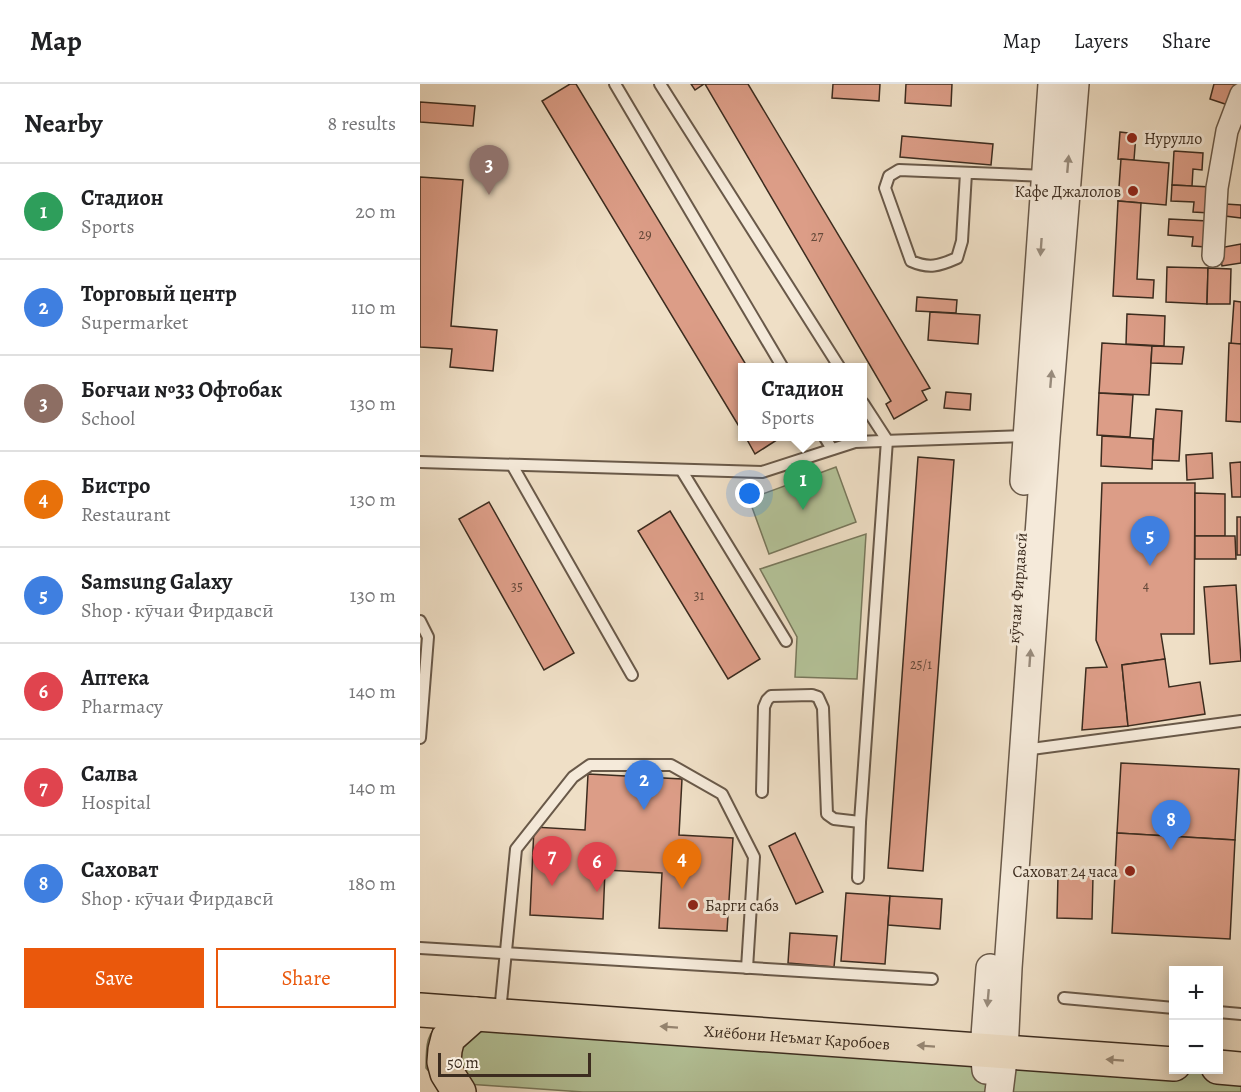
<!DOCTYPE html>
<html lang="en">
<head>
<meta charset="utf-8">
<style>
  body { margin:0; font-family:Alegreya,serif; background:#f2f2f2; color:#202124 }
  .controls { position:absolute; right:18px; bottom:18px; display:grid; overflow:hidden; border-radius:0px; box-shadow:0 3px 15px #0003 }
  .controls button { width:54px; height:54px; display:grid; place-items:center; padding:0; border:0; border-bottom:2px solid #e0e0e0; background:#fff; color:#202124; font:30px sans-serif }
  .scale { position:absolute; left:18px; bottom:15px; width:153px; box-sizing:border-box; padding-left:6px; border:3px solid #3c2c1f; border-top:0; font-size:16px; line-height:21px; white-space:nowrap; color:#3c2c1f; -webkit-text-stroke:4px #f5eada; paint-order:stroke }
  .you { position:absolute; left:330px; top:410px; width:21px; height:21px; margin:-15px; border:4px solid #fff; border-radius:50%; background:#1a73e8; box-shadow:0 0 0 9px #1a73e833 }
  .badge { display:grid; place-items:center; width:39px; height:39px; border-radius:50%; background:#ea580c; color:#fff; font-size:20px; font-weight:700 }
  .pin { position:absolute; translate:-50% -50px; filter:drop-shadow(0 2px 3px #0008) }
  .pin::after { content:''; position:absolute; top:32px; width:21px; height:18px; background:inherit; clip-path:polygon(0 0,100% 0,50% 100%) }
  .popup { position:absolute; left:318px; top:279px; width:129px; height:78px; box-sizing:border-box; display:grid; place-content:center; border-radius:0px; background:#fff; filter:drop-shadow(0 2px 4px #0005); font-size:20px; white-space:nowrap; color:#757577 }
  .popup b { font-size:22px; color:#202124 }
  .popup::after { content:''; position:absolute; left:50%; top:100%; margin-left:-12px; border:12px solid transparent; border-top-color:#fff }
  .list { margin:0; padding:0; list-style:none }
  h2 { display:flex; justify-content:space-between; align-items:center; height:78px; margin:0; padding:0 24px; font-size:26px }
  h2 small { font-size:20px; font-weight:400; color:#757577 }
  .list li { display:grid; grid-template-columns:39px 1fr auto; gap:18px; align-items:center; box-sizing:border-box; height:96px; padding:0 24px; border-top:2px solid #e0e0e0 }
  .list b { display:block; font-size:22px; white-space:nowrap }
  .list p { margin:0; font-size:20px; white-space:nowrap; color:#757577 }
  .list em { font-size:20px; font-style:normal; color:#757577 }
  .actions { display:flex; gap:12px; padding:18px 24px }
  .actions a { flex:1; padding:14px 0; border:2px solid #ea580c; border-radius:0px; text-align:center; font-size:21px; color:#ea580c }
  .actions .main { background:#ea580c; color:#fff }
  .map { position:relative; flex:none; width:821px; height:1008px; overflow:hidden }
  header { display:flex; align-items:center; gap:36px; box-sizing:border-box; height:84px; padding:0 30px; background:#fff; border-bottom:2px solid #e0e0e0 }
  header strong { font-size:28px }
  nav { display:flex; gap:33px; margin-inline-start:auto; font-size:21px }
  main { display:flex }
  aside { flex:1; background:#fff }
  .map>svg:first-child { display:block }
  .green { fill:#b4c399; stroke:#78785c; stroke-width:1.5 }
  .building { fill:#dc9d87; stroke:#3c2c1f; stroke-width:1.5 }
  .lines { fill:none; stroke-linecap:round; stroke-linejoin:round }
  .service-casing { stroke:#695949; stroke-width:14 }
  .minor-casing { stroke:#695949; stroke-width:24 }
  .tertiary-casing { stroke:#695949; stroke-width:30 }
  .trunk-casing { stroke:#3c2c1f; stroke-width:36 }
  .service { stroke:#f5eada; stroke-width:10 }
  .minor { stroke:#f5eada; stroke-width:21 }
  .tertiary { stroke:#f5eada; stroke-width:27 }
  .trunk { stroke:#efdfc6; stroke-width:33 }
  .oneway { fill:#988b7c }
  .oneway2 { fill:#968672 }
  .poi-dot { fill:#8f2418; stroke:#f5eada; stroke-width:2 }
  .labels { text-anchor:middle; stroke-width:6; stroke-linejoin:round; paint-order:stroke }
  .number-label { font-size:14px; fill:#644839 }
  .poi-label { font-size:16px; fill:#3c2c1f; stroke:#f5eada; text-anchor:start }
  .street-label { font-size:16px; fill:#3c2c1f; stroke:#f5eada }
</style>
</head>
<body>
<header>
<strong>Map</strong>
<nav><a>Map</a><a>Layers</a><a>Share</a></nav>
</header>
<main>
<aside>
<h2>Nearby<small>8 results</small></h2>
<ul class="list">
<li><span class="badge" style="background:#2e9e5b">1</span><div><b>Стадион</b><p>Sports</p></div><em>20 m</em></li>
<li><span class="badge" style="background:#3f7fe0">2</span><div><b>Торговый центр</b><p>Supermarket</p></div><em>110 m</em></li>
<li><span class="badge" style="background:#8d6e63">3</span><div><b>Боғчаи №33 Офтобак</b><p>School</p></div><em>130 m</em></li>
<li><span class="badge" style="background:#e8710a">4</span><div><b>Бистро</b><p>Restaurant</p></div><em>130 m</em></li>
<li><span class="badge" style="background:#3f7fe0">5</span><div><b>Samsung Galaxy</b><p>Shop · кӯчаи Фирдавсӣ</p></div><em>130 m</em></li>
<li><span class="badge" style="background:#e0444e">6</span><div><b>Аптека</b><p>Pharmacy</p></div><em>140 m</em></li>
<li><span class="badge" style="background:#e0444e">7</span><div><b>Салва</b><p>Hospital</p></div><em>140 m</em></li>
<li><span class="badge" style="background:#3f7fe0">8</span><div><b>Саховат</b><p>Shop · кӯчаи Фирдавсӣ</p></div><em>180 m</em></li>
</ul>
<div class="actions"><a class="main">Save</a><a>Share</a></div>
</aside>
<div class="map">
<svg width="821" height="1008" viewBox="0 0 821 1008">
  <rect width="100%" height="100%" fill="#efdfc6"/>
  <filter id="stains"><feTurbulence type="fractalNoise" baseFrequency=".00333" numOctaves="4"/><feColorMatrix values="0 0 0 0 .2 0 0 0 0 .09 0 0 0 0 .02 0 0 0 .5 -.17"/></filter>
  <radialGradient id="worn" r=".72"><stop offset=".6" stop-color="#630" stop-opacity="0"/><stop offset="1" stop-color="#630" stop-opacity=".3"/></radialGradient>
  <g class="green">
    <polygon points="416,383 436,438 349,470 329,415"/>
    <polygon points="446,450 437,595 375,593 377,553 340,485"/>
    <path d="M25,932l796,60v16h-658l-145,-10 -12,-14c0,-26 0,-33 19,-52z"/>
  </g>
  <g class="building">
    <polygon points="150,0 156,0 328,284 323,284 323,349 122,17"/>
    <polygon points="271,0 284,0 275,6"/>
    <polygon points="285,0 328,0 510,304 502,307 507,316 474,335 466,320 471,317"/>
    <polygon points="413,0 460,0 459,17 412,14"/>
    <polygon points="486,0 532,0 531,22 485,19"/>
    <polygon points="794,0 818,0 811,22 790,15"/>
    <polygon points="0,18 55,22 53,42 0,38"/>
    <polygon points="700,48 716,50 714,76 698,75"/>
    <polygon points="482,52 573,60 571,81 480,73"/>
    <polygon points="754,67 783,69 782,86 773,85 772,102 752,101"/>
    <polygon points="701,75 749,79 746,121 698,117"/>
    <polygon points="0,93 43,96 31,242 77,246 73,287 30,283 32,265 0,263"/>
    <polygon points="752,101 791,103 790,129 773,128 774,118 751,117"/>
    <polygon points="698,117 721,119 717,195 734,196 733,214 693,212"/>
    <polygon points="805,120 821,121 821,134 805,132"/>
    <polygon points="749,135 788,137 786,163 772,162 773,153 748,151"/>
    <polygon points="821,160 821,179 802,182 799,164"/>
    <polygon points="747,183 788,184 787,220 746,218"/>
    <polygon points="788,184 811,185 810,220 787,220"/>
    <polygon points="497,213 537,216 536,229 496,227"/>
    <polygon points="814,217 821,218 821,260 811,260"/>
    <polygon points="510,228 560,231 558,260 508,256"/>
    <polygon points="707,230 745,232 744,262 706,260"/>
    <polygon points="682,259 732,262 729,311 679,309"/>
    <polygon points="809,259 821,260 821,338 806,337"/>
    <polygon points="732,262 764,263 762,280 731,279"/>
    <polygon points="526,308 551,310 550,326 524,324"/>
    <polygon points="679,309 713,311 710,353 677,351"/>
    <polygon points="736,325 762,327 759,377 732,376"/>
    <polygon points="325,352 363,352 335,370"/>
    <polygon points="682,352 733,355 732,385 681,382"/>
    <polygon points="792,369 793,394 767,396 766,371"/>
    <polygon points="498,373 534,376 503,787 468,784"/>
    <polygon points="821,378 821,413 812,413 810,379"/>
    <polygon points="682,399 775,399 774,550 741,550 745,575 702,581 708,642 662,646 666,584 687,583 676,556"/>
    <polygon points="775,409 805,410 805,452 775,452"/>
    <polygon points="69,418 154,569 124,586 39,435"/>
    <polygon points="250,427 340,575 308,595 218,447"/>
    <rect x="817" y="433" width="4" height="38"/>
    <polygon points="775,452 815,452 816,475 775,475"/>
    <polygon points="816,501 821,577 790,580 784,503"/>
    <polygon points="745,575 749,603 780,598 785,630 708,642 702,581"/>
    <polygon points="701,679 819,685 815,756 697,749"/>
    <polygon points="168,690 262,695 259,751 313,754 307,847 239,844 242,789 185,786 183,835 110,831 114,743 165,746"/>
    <polygon points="375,749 403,808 376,820 349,762"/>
    <polygon points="697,749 815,756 810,855 692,849"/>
    <polygon points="638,791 673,792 672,835 637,834"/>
    <polygon points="426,809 470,812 465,880 421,877"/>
    <polygon points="470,812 522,815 520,845 468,841"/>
    <polygon points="370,849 417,852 414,883 368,879"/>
  </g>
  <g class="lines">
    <g class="service-casing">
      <g id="service">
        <polyline points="195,0 363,284"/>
        <polyline points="240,0 420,284"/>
        <path d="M546,89l-4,68 -5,17c-18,8 -28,11 -46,3l-26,-73 4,-12 10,-6 147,6"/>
        <polyline points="404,352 412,365"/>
        <polyline points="0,378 342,388 435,358 607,352"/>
        <polyline points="92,381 212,591"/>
        <polyline points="262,387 366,557"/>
        <polyline points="0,537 8,553 0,654"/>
        <polyline points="604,666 821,637"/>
        <polyline points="342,708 344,623 347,616 351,612 392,611 398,613 403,624 407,730 414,735 440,738"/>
        <polyline points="438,794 440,738 467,356 443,319"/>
        <polyline points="0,864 512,895"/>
        <polyline points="644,914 754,924"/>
        <polyline points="80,928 96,765 153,693 170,681 251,681 302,710 334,773 327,884"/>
        <polyline points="798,928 821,930"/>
      </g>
    </g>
    <g class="minor-casing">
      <polyline id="minor" points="793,172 797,104 807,47 821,10"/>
    </g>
    <g class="tertiary-casing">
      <g id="tertiary">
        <polyline points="604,397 632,0"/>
        <polyline points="566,986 564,966 570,884"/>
        <polyline points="579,1008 584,968 588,884 626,353 655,0"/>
      </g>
    </g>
    <g class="trunk-casing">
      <g id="trunk">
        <path id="s1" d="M0,926l754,54"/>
        <polyline points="798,983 821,985"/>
        <polyline points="39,1008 27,989 24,978 25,966 28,954 55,930"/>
      </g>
    </g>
    <use href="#service" class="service"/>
    <use href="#minor" class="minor"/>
    <use href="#tertiary" class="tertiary"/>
    <use href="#trunk" class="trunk"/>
  </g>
  <defs><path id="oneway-solid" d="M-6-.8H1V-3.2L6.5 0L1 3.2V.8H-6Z" transform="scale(1.5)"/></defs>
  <g class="oneway">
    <use href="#oneway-solid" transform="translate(648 80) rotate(-85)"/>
    <use href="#oneway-solid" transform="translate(621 163) rotate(94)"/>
    <use href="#oneway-solid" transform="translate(631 295) rotate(-85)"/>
    <use href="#oneway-solid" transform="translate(610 574) rotate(-86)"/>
    <use href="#oneway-solid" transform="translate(568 914) rotate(95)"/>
  </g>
  <g class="oneway2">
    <use href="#oneway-solid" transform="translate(249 943) rotate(-176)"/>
    <use href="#oneway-solid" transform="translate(506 962) rotate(-176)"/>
    <use href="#oneway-solid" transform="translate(695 976) rotate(-176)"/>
  </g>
  <g class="poi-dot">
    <circle cx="712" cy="54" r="6"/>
    <circle cx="713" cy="107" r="6"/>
    <circle cx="710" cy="787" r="6"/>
    <circle cx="273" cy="821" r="6"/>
  </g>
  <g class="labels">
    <g class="number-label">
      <text x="225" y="155">29</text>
      <text x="397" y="157">27</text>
      <text x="726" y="506">4</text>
      <text x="97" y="507">35</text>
      <text x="279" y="516">31</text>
      <text x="501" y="585">25/1</text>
    </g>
    <g class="poi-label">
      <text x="724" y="60">Нурулло</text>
      <text x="701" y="113" text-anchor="end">Кафе Джалолов</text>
      <text x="698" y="793" text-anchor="end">Саховат 24 часа</text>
      <text x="285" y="827">Барги сабз</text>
    </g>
    <g class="street-label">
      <text transform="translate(597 504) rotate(-86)" y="6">кӯчаи Фирдавсӣ</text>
      <text dy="6" stroke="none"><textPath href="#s1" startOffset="378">Хиёбони Неъмат Қаробоев</textPath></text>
    </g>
  </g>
  <rect width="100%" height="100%" filter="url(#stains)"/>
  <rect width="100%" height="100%" fill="url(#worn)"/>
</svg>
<div class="controls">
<button>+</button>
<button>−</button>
</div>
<div class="scale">50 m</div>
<div class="you"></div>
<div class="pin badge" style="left:383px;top:426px;background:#2e9e5b">1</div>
<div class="popup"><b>Стадион</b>Sports</div>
<div class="pin badge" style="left:224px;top:726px;background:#3f7fe0">2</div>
<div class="pin badge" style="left:69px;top:111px;background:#8d6e63">3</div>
<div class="pin badge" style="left:262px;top:805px;background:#e8710a">4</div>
<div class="pin badge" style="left:730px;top:482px;background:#3f7fe0">5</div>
<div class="pin badge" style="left:177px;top:808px;background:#e0444e">6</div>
<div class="pin badge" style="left:132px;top:802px;background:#e0444e">7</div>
<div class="pin badge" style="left:751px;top:766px;background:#3f7fe0">8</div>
</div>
</main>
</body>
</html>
